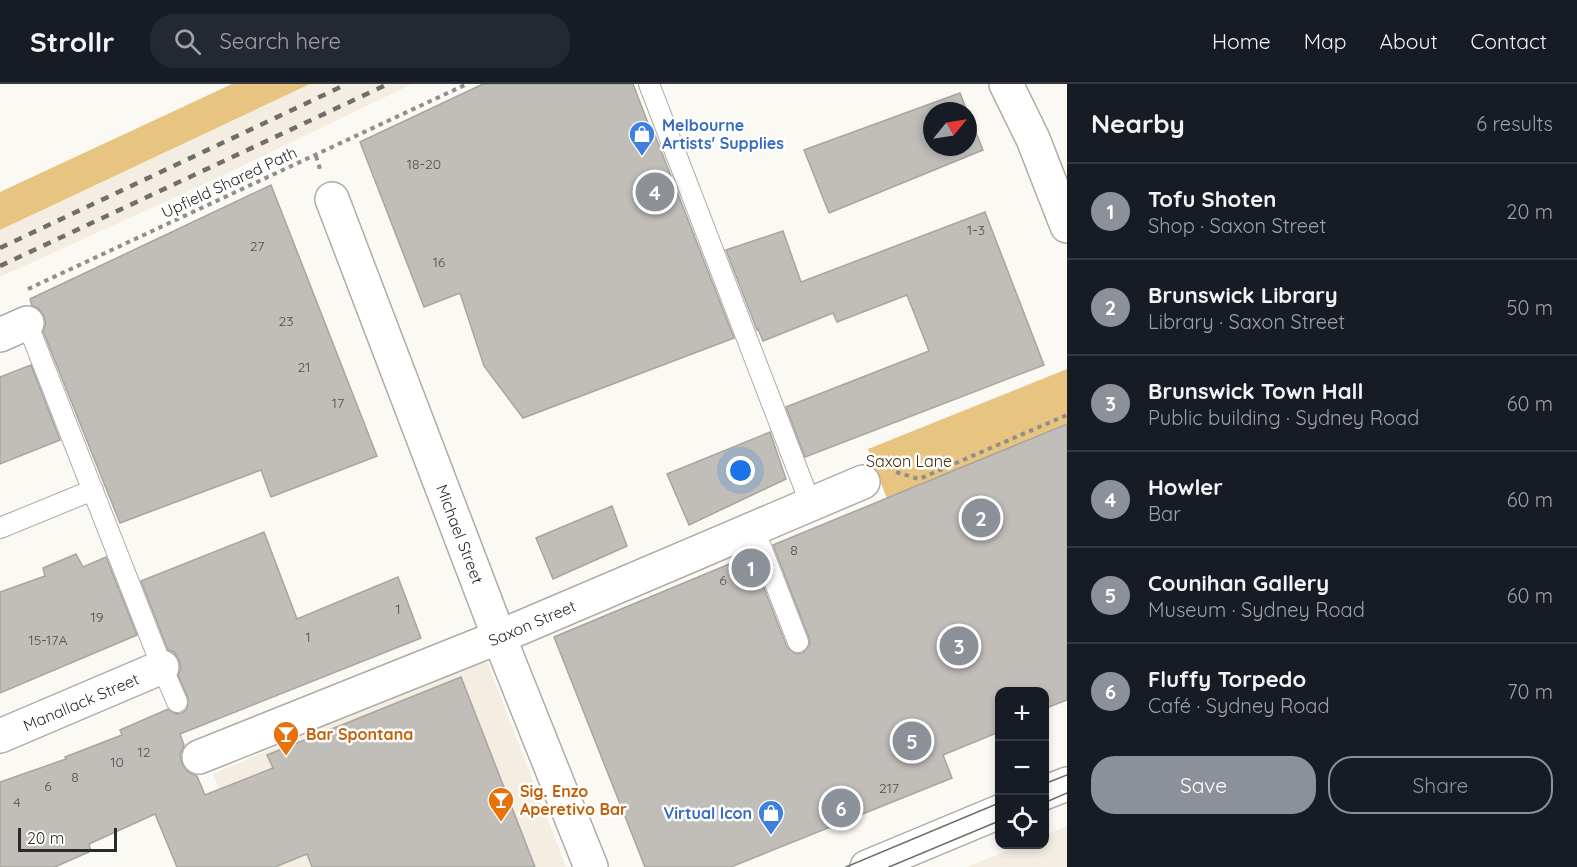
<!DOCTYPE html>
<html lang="en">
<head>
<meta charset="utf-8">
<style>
  body { margin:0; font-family:Quicksand,sans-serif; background:#242831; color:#f1f3f6 }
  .controls { position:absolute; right:18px; bottom:18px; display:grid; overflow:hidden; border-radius:12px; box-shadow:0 3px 9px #0003 }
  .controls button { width:54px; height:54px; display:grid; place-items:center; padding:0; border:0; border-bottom:2px solid #363941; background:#171b24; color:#f1f3f6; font:30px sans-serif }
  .compass { position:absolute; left:923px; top:18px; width:54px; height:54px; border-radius:50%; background:#171b24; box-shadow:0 3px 9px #0003; rotate:60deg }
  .scale { position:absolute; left:18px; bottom:15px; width:99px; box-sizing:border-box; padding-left:6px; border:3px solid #2a2a28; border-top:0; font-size:16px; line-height:21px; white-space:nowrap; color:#2a2a28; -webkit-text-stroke:4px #fff; paint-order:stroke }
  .you { position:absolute; left:741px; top:387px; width:21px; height:21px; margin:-15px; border:4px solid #fff; border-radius:50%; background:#1a73e8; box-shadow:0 0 0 9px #1a73e833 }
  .badge { display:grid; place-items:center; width:39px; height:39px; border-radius:50%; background:#8c9099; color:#fff; font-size:20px; font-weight:700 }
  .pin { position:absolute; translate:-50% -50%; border:3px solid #fff; box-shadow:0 2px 6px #0006 }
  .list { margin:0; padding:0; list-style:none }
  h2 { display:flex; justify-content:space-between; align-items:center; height:78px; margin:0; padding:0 24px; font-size:26px }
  h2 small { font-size:20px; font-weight:400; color:#9ea1a6 }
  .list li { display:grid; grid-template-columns:39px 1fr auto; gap:18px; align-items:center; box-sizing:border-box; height:96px; padding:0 24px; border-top:2px solid #363941 }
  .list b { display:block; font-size:22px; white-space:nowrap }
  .list p { margin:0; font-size:20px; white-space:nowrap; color:#9ea1a6 }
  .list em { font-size:20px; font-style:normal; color:#9ea1a6 }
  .actions { display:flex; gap:12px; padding:18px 24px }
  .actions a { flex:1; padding:14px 0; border:2px solid #8c9099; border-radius:24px; text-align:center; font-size:21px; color:#8c9099 }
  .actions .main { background:#8c9099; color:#fff }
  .icon { flex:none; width:33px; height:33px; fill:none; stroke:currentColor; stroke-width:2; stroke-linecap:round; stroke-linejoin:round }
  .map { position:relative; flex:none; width:1067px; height:783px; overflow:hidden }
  header { display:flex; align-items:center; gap:36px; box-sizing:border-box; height:84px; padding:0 30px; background:#171b24; border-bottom:2px solid #363941 }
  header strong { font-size:28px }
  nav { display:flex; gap:33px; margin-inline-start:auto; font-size:21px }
  .search { width:420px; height:54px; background:#242831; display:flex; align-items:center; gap:15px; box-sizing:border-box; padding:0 21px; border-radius:24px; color:#9ea1a6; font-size:22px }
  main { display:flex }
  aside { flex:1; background:#171b24 }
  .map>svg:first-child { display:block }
  .built { fill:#f4eee2 }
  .green { fill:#e7c581 }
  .building { fill:#c1beba; stroke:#a7a5a0; stroke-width:1.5 }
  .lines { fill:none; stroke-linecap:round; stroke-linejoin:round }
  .lane-casing { stroke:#afaca8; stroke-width:22 }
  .street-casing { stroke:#afaca8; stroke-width:36 }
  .secondary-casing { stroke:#afaca8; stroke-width:36 }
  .highway-casing { stroke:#afaca8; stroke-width:36 }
  .path { stroke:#908f8c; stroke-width:4; stroke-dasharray:4.5 4.5; stroke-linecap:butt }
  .lane { stroke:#fff; stroke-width:20 }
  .street { stroke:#fff; stroke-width:33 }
  .secondary { stroke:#fff; stroke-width:33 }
  .highway { stroke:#fff; stroke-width:33 }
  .tram { stroke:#6e6e6b; stroke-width:1.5 }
  .rail { stroke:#6e6e6b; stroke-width:4.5; stroke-dasharray:8 8; stroke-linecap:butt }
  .labels { text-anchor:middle; stroke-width:5; stroke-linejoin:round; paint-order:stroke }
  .number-label { font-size:14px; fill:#504f4c }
  .shop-label { font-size:16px; font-weight:bold; fill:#366cbe; stroke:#fff; text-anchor:start }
  .street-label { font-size:16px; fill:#2a2a28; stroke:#fff }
  .park-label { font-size:16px; fill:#412f04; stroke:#fff }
  .food-label { font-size:16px; font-weight:bold; fill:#c56008; stroke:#fff; text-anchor:start }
</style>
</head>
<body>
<header>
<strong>Strollr</strong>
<div class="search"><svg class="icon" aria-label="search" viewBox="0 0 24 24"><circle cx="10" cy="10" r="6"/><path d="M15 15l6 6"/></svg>Search here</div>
<nav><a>Home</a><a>Map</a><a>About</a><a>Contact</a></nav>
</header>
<main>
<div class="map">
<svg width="1067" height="783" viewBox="0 0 1067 783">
  <rect width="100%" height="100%" fill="#fbf9f4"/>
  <g class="built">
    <polygon points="310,0 412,0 211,97 0,193 0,146"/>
    <polygon points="485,572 566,783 241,783 248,774 213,690"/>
    <polygon points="1067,742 1067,783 967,783 1022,761 1044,760 1045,751"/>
  </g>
  <g class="green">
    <polygon points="232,0 310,0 0,146 0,108"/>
    <polygon points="1067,285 1067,340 887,415 868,365"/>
  </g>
  <g class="building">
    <polygon points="483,0 633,0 651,47 653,46 734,254 523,334 484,282 460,209 424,223 360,58"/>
    <polygon points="960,9 967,27 932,27 932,63 968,63 968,29 983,66 829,129 804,66"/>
    <polygon points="271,101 377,372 271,413 261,386 120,439 43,247 46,240 44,232 38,224 32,222 30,215"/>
    <polygon points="985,128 1044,281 805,373 786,323 929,267 907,211 837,238 833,229 763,257 758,245 757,246 726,166 783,147 801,198"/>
    <polygon points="31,281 60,356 0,380 0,293"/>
    <polygon points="1067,340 1067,616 1044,625 1044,608 999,608 999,648 943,671 952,694 731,783 645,783 554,553 751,471 787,563 796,570 803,569 810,560 809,554 773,461"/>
    <polygon points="770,348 786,395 689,441 667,390"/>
    <polygon points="612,422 627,462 553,495 536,454"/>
    <polygon points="264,448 297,535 398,493 421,554 180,650 184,661 180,671 182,680 188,688 197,692 205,711 273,684 267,671 461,593 535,783 312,783 307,770 275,783 177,783 155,730 89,760 91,767 55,783 0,783 0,698 66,675 65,673 122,651 120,646 168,625 176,630 182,629 187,625 188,614 178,591 181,585 179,576 174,568 168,566 141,497"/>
    <polygon points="76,470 83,483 106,473 137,551 0,609 0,508 45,492 43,484"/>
  </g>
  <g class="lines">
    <g class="lane-casing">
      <g id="lane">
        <polyline points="649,0 811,421"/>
        <polyline points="27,239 162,583 177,618"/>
        <polyline points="0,444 93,406"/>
        <polyline points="754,445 798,558"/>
      </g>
    </g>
    <g class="street-casing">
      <g id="street">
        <polyline points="332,115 499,553 591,783"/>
        <polyline points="0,251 27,239"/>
        <polyline points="0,652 162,583"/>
        <polyline points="199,673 499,553 863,398"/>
      </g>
    </g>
    <g class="secondary-casing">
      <polyline id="secondary" points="1006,0 1033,55 1067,142"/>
    </g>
    <g class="highway-casing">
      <g id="highway">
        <polyline points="1044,709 1067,700"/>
        <polyline points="867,783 999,728"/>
      </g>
    </g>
    <g class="path">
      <polyline points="316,72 320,85"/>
      <polyline points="28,205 467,0"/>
      <polyline points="896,388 919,395 1067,331"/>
    </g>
    <use href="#lane" class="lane"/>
    <use href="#street" class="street"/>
    <use href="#secondary" class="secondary"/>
    <use href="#highway" class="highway"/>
    <g class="tram">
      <polyline points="1044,700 1067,691"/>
      <polyline points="1044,719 1067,709"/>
      <polyline points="846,783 999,719"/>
      <polyline points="889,783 999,737"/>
    </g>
    <g class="rail">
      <polyline points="0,164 347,0"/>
      <polyline points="0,182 388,0"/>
    </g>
  </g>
  <defs>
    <g id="shop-pin" transform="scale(1.35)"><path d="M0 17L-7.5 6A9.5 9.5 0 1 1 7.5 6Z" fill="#3f7fe0" stroke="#fff"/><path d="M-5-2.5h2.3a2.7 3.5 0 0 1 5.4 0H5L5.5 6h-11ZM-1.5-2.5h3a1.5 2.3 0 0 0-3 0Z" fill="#fff"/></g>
    <g id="bar-pin" transform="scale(1.35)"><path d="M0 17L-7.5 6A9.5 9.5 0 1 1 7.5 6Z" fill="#e8710a" stroke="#fff"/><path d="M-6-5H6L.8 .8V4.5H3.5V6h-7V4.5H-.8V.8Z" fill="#fff"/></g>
  </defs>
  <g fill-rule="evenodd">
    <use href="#shop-pin" x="642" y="50"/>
    <use href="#bar-pin" x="286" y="650"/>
    <use href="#bar-pin" x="501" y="716"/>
    <use href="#shop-pin" x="771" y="729"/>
  </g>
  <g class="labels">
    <g class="number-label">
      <text x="424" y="85">18-20</text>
      <text x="976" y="151">1-3</text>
      <text x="257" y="167">27</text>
      <text x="439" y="183">16</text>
      <text x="286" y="242">23</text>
      <text x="304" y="288">21</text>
      <text x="338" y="324">17</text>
      <text x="794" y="471">8</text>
      <text x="723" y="501">6</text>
      <text x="398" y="530">1</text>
      <text x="97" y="538">19</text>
      <text x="308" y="558">1</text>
      <text x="48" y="561">15-17A</text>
      <text x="144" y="673">12</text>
      <text x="117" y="683">10</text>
      <text x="75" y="698">8</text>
      <text x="48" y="707">6</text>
      <text x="889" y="709">217</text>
      <text x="17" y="723">4</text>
    </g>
    <g class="shop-label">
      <text x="662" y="47">Melbourne<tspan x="662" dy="18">Artists' Supplies</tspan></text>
      <text x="752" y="735" text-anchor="end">Virtual Icon</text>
    </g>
    <g class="street-label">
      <text transform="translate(229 98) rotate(-25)" y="6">Upfield Shared Path</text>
      <text transform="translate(460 450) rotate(69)" y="6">Michael Street</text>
      <text transform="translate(532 539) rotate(-23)" y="6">Saxon Street</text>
      <text transform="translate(81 618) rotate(-23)" y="6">Manallack Street</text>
    </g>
    <g class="park-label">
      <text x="909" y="383">Saxon Lane</text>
    </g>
    <g class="food-label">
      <text x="306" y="656">Bar Spontana</text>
      <text x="520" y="713">Sig. Enzo<tspan x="520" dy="18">Aperetivo Bar</tspan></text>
    </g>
  </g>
</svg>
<div class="controls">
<button>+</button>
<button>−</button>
<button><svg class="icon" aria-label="locate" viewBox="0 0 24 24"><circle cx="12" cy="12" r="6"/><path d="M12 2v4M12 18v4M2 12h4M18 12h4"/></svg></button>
</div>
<svg class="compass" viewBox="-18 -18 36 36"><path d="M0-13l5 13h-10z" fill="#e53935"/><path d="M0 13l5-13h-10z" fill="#9ea1a6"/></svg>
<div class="scale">20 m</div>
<div class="you"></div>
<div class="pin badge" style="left:751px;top:484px">1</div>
<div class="pin badge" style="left:981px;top:434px">2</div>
<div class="pin badge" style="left:959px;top:562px">3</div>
<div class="pin badge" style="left:655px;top:108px">4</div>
<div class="pin badge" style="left:912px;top:657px">5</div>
<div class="pin badge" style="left:841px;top:724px">6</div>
</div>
<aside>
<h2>Nearby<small>6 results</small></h2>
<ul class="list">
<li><span class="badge">1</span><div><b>Tofu Shoten</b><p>Shop · Saxon Street</p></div><em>20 m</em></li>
<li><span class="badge">2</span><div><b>Brunswick Library</b><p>Library · Saxon Street</p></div><em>50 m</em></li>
<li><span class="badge">3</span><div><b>Brunswick Town Hall</b><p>Public building · Sydney Road</p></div><em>60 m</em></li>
<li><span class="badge">4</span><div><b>Howler</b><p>Bar</p></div><em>60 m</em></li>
<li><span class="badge">5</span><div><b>Counihan Gallery</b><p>Museum · Sydney Road</p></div><em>60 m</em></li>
<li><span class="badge">6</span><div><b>Fluffy Torpedo</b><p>Café · Sydney Road</p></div><em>70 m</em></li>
</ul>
<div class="actions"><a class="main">Save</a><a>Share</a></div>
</aside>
</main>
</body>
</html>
